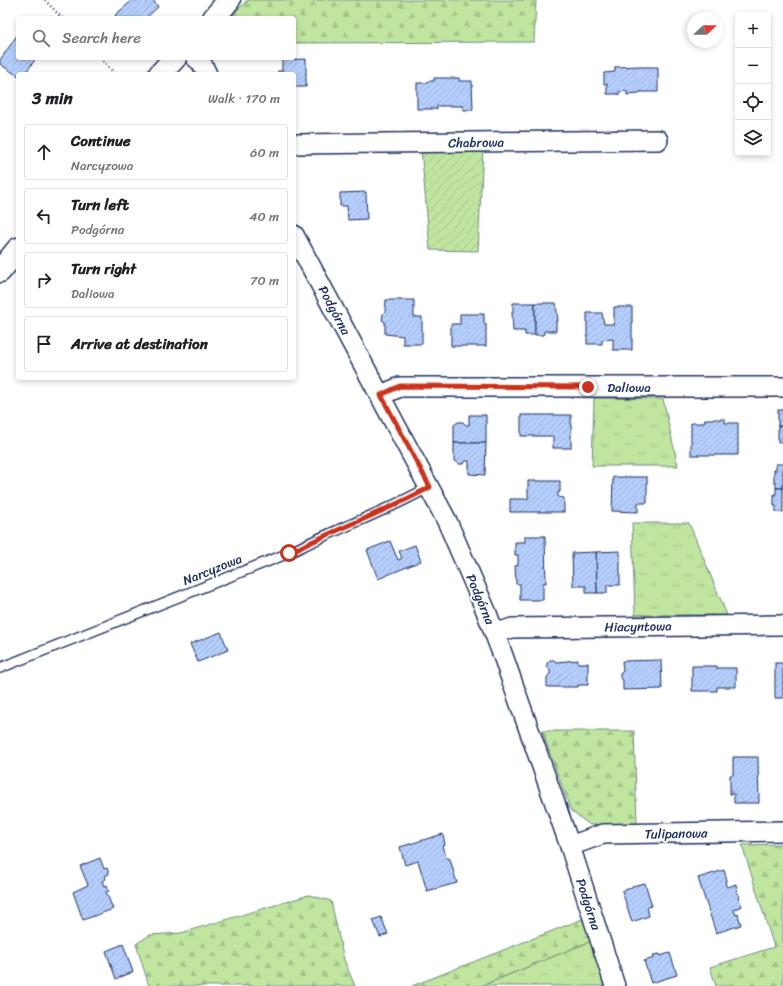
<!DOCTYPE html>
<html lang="en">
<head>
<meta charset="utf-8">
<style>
  body { margin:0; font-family:Sriracha,sans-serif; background:#f2f2f2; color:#202124 }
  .controls { position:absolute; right:12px; top:12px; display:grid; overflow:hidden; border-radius:4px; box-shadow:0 2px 6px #0003 }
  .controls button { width:36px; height:36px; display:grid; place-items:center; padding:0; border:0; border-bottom:1px solid #e0e0e0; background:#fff; color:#202124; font:20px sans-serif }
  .compass { position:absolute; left:687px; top:12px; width:36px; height:36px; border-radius:50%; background:#fff; box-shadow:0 2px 6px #0003; rotate:68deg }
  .stop { position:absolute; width:12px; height:12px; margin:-9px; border:3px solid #c8321e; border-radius:50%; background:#fff }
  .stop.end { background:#c8321e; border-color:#fff; box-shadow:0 1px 4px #0008 }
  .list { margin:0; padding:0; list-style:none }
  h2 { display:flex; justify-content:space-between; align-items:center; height:52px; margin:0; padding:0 16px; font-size:17px }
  h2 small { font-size:13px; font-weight:400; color:#757577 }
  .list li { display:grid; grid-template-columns:26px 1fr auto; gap:12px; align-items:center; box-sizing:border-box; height:56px; margin:0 8px 8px; padding:0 8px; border:1px solid #e0e0e0; border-radius:4px }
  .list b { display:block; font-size:15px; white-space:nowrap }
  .list p { margin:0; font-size:13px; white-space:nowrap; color:#757577 }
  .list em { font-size:13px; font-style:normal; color:#757577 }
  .icon { flex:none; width:22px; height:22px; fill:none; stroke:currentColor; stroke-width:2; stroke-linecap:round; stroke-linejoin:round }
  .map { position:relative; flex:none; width:783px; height:986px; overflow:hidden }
  .search { position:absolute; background:#fff; box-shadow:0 2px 6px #0003; left:16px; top:16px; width:280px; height:44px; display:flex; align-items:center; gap:10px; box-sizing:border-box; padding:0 14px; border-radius:4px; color:#757577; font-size:15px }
  .panel { position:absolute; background:#fff; box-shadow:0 2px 6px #0003; left:16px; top:72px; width:280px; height:308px; border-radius:4px }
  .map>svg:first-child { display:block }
  .grass { fill:url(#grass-tufts); stroke:#6e8a7e }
  .forest { fill:url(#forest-firs); stroke:#6e8a7e }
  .garden { fill:url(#garden-furrows); stroke:#6e8a7e }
  .building { fill:url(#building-hatch); stroke:#1b2f5e }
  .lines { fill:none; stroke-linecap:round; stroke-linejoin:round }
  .lane-casing { stroke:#1b2f5e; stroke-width:12 }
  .street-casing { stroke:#1b2f5e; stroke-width:22 }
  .secondary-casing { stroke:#1b2f5e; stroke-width:25 }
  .path { stroke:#1b2f5e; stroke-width:2.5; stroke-dasharray:1 3; stroke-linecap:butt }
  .lane { stroke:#fff; stroke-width:9 }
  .street { stroke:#fff; stroke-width:19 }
  .secondary { stroke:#fff; stroke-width:22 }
  .route { stroke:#c8321e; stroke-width:5 }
  .labels { text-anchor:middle; stroke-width:4; stroke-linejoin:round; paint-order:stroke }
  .street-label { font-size:13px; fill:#1b2f5e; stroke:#fff }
</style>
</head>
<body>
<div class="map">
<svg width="783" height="986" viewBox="0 0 783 986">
  <defs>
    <pattern id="grass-tufts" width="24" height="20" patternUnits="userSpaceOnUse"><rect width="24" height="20" fill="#c0e59f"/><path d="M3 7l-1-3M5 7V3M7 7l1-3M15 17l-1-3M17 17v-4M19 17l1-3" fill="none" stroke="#a4c58b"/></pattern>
    <pattern id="forest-firs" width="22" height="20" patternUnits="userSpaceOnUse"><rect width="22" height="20" fill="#c0e59f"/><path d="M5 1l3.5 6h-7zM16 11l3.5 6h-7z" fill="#a4c58b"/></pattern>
    <pattern id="garden-furrows" width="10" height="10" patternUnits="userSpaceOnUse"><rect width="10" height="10" fill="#c0e59f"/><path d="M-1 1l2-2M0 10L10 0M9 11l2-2" fill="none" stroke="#a4c58b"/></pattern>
    <pattern id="building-hatch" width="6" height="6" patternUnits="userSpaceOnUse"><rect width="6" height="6" fill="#b5cefc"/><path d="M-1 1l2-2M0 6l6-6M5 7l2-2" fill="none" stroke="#9bb1da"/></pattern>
  </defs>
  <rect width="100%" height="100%" fill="#fff"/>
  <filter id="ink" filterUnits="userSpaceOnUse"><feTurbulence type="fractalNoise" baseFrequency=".025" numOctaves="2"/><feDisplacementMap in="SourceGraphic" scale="8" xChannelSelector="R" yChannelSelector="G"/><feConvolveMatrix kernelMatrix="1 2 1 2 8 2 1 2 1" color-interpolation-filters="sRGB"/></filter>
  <g filter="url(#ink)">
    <g class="grass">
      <polygon points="594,398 663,399 678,466 592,466"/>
      <polygon points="632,523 689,523 727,615 635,615"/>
      <polygon points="591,941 604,986 481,986"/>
    </g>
    <g class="forest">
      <polygon points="247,0 536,0 534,42 294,43 294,18 230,18"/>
      <polygon points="542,731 634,731 637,824 590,825 571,811"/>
      <polygon points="783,844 783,986 716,986 710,967 774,947 742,845"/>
      <polygon points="309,895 331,901 344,960 355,986 149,986 136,944 150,935 181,933"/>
      <polygon points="585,918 591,941 481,986 412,986"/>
    </g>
    <polygon class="garden" points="421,148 483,148 478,251 430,250"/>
    <g class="building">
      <polygon points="133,0 153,0 158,7 146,18 117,18 115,15"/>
      <polygon points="18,34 18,58 36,58 25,74 18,74 18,76 0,64 0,60"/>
      <polygon points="306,59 306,87 294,87 294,74 278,74 278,71 282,71 282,60"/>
      <polygon points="640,66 639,67 658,67 658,92 639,92 639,93 629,94 629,95 627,95 627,91 619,92 619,95 618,94 607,94 607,84 604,84 604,73 615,72 615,67"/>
      <polygon points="434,78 459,78 459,81 472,81 473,110 463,110 463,106 437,106 437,109 417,109 417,83 427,83 428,81 434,81"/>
      <polygon points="366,192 367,219 348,220 347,206 340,206 340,193"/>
      <polygon points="386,300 414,300 414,317 422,317 422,344 403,344 403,336 385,334 385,322 382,320 383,314 385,312"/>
      <polygon points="513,303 535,303 535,335 525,335 525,331 513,331 512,312 513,312"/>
      <polygon points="535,303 556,303 558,321 556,321 556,331 544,331 544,335 535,335"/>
      <polygon points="614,307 632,307 632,350 613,350 613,339 602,340 602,344 587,344 587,313 602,313 604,324 614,324"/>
      <polygon points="460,314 484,314 484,324 486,324 486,346 451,346 451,324 460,324"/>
      <rect x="778" y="410" width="5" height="16"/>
      <polygon points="469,415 486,415 486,443 454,443 454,425 458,422 463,422 466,425 469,425"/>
      <polygon points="521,415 571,415 571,448 553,448 553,436 521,436"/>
      <polygon points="705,419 725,419 725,423 738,423 738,455 691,455 691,423 704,423"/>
      <rect x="778" y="426" width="5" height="16"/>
      <polygon points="454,443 486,443 485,475 469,474 469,461 466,461 463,464 459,464 456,461 454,461"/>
      <polygon points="776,464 783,464 783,488 776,488 776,482 774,482 774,470 776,470"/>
      <polygon points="613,477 647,477 647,503 638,503 638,512 612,511"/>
      <polygon points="528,481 560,481 560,492 558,492 558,497 564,498 564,512 510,512 510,499 528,499"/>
      <polygon points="776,488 783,488 783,512 776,512 776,506 774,506 774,494 776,494"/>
      <polygon points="525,536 545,536 546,583 543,583 543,600 520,600 520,584 516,584 515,566 518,565 518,555 515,555 515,542 525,542"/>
      <polygon points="390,541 398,560 402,558 399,551 415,545 421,561 378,579 367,550"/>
      <polygon points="620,551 620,585 607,585 607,593 597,593 596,552"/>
      <polygon points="596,552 597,593 586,593 586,586 573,586 572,553"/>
      <polygon points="221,632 228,650 198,662 190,644"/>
      <polygon points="550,660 554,660 556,662 578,660 578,663 588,663 588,685 578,685 578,687 547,687 547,677 550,674 550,669 547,667 547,663"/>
      <polygon points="661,660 662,689 623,690 623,680 620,678 620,674 623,671 622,661"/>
      <rect x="775" y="663" width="8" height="35"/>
      <polygon points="692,666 717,666 717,668 736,668 736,687 717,687 717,691 692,691"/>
      <polygon points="733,757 758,757 759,803 734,803 734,794 730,794 730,775 733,775"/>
      <polygon points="443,834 445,845 442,846 446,858 449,858 450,859 457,883 427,891 418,861 405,865 400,847"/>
      <polygon points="100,858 104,869 107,868 109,874 105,876 106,879 102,881 104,886 107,885 109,891 106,892 113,909 83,920 73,892 88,885 80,866"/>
      <polygon points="724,870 727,880 725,880 726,886 728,887 736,884 737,894 738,893 740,897 738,897 742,906 734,909 734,910 736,915 738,914 741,925 716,933 698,878"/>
      <polygon points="645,883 652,906 647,907 649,916 632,922 622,891 631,888 632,886"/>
      <polygon points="381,917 388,934 380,937 373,920"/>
      <polygon points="123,944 133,972 116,979 106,951"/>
      <polygon points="670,953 677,975 651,983 644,961 654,958 653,955 660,954 660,956"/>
    </g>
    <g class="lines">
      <g class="lane-casing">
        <path id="lane" d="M0,668l289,-115c46,-24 95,-40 140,-66"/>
      </g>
      <g class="street-casing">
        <g id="street">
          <polyline points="196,58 201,62 207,74"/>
          <polyline points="294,144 658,140"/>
          <polyline points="294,235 447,521 486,611 502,653 570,846 615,986"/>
          <polyline points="381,395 400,387 783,387"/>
          <polyline points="495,634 512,628 783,625"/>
          <polyline points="570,846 603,834 783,831"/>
        </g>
      </g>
      <g class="secondary-casing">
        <g id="secondary">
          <polyline points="214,18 229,0"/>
          <polyline points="160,74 175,58"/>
          <polyline points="0,271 18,249"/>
        </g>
      </g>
      <g class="path">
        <polyline points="45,0 62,18"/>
        <polyline points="100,58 115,74"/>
      </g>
      <use href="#lane" class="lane"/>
      <use href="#street" class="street"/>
      <use href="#secondary" class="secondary"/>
    </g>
  </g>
  <g class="lines" filter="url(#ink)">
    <path class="route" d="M289,553c46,-24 95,-40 141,-66l-49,-92 19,-9 188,1"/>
  </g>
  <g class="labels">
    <g class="street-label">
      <text transform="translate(476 142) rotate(-1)" y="5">Chabrowa</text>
      <text transform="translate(335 310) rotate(62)" y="5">Podgórna</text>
      <text x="629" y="392">Daliowa</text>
      <text transform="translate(212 569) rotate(-22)" y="5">Narcyzowa</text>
      <text transform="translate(481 599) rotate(67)" y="5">Podgórna</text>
      <text transform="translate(638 626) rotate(-1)" y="5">Hiacyntowa</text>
      <text transform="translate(676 833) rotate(-1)" y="5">Tulipanowa</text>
      <text transform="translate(589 904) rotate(72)" y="5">Podgórna</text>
    </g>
  </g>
</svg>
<div class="controls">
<button>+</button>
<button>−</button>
<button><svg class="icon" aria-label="locate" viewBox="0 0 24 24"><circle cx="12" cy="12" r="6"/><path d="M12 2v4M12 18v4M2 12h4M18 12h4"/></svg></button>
<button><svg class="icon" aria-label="layers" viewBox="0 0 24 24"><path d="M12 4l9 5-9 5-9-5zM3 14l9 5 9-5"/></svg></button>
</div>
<svg class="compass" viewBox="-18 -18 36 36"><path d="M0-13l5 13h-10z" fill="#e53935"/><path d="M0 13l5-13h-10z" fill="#757577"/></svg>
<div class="stop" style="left:289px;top:553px"></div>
<div class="stop end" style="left:588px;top:387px"></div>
<div class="search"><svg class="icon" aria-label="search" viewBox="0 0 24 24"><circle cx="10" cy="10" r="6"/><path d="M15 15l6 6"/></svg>Search here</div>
<section class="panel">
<h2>3 min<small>Walk · 170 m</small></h2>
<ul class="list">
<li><svg class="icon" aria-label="ahead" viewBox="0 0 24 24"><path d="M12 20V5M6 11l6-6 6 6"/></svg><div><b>Continue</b><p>Narcyzowa</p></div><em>60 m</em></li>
<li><svg class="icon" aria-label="left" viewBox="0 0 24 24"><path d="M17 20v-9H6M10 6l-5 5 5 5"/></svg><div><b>Turn left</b><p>Podgórna</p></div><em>40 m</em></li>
<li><svg class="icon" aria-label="right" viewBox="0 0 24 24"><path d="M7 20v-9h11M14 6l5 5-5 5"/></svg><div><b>Turn right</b><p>Daliowa</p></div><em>70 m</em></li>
<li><svg class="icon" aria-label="arrive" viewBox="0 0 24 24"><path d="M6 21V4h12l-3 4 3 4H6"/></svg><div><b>Arrive at destination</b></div></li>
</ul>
</section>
</div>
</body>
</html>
